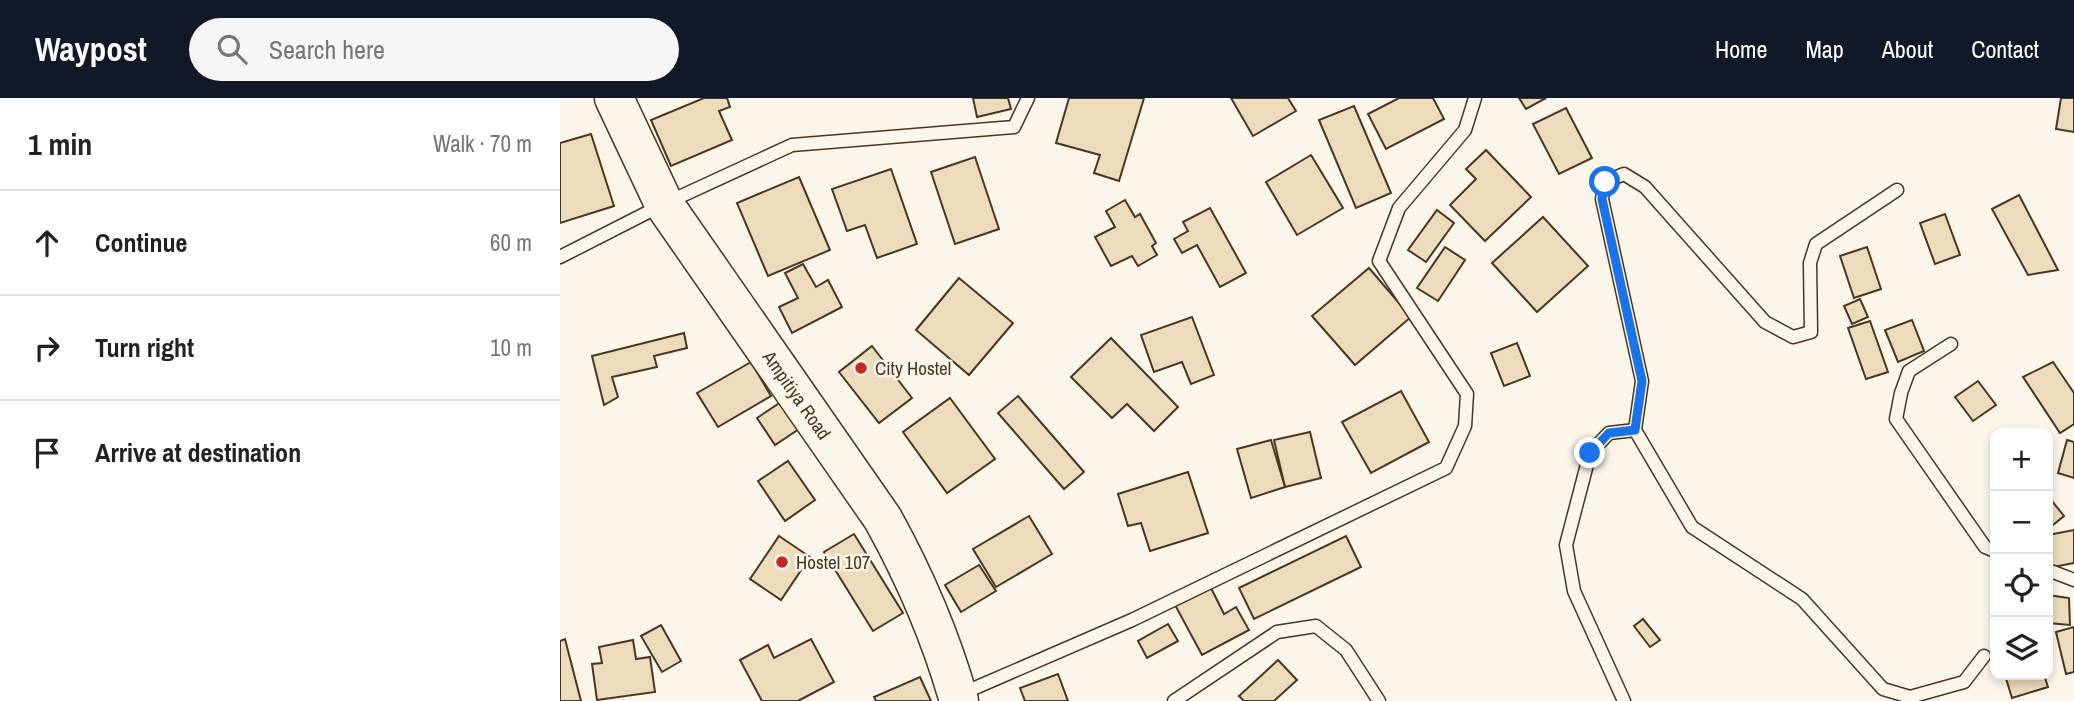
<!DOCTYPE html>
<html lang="en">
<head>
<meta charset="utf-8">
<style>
  body { margin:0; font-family:"Archivo Narrow",sans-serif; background:#f6f6f6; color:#222 }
  .controls { position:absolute; right:21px; bottom:21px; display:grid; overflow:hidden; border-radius:14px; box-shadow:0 4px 10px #0003 }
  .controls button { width:63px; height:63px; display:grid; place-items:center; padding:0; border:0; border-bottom:2px solid #e0e0e0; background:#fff; color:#222; font:35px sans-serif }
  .stop { position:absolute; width:21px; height:21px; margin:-16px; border:5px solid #1a73e8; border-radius:50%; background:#fff }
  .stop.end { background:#1a73e8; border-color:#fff; box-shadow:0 2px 7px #0008 }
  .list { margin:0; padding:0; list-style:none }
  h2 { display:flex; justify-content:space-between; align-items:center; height:91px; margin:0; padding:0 28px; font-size:30px }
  h2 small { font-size:23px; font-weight:400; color:#767676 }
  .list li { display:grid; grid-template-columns:46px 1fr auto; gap:21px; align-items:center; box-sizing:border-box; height:105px; padding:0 28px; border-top:2px solid #e0e0e0 }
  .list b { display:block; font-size:26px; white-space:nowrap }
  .list em { font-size:23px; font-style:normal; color:#767676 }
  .icon { flex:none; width:38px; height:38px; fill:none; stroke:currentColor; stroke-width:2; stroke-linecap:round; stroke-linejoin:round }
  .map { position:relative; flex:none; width:1514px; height:603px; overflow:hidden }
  header { display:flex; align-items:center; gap:42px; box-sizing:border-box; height:98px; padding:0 35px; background:#111827; color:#fff }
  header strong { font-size:33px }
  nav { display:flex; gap:38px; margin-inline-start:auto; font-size:24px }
  .search { width:490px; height:63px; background:#f6f6f6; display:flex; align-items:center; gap:18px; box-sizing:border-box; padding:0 24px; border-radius:38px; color:#767676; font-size:26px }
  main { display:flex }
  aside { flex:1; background:#fff }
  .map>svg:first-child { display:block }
  .building { fill:#ecdcbc; stroke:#4a3520; stroke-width:2 }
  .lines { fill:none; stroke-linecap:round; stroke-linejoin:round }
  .lane-casing { stroke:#4a3520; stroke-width:15 }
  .primary-casing { stroke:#4a3520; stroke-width:41 }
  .lane { stroke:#fbf6e9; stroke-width:12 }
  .primary { stroke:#fbf6e9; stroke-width:38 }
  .route { stroke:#1a73e8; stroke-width:9 }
  .poi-dot { fill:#c62828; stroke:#fbf6e9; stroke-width:2.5 }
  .labels { text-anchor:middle; stroke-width:5; stroke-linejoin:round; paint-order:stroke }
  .poi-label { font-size:19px; fill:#4a3520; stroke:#fbf6e9; text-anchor:start }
  .street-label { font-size:19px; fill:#4a3520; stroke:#fbf6e9 }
</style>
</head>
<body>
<header>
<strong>Waypost</strong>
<div class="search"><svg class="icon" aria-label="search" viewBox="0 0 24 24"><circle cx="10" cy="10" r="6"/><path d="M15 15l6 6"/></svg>Search here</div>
<nav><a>Home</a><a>Map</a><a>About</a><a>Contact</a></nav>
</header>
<main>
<aside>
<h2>1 min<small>Walk · 70 m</small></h2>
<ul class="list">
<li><svg class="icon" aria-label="ahead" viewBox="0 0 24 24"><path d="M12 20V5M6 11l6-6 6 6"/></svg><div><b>Continue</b></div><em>60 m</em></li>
<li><svg class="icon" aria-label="right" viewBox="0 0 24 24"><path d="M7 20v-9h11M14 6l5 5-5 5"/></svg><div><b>Turn right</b></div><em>10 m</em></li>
<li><svg class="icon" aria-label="arrive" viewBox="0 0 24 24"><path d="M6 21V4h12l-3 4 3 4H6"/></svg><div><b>Arrive at destination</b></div></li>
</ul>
</aside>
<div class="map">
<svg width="1514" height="603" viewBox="0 0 1514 603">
  <rect width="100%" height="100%" fill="#fbf6e9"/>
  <g class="building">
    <polygon points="144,0 167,0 170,9 159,13 172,42 111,68 91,22"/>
    <polygon points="413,0 448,0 451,11 417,19"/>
    <polygon points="509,0 584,0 559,83 534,75 540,57 496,45"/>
    <polygon points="671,0 728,0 736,13 693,38"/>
    <polygon points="839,0 873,0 884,21 826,51 808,16"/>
    <polygon points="959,0 986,0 966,11"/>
    <polygon points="1501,0 1514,0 1514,34 1496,31"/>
    <polygon points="794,8 831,95 796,110 759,22"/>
    <polygon points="1006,10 1032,60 999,76 973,26"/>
    <polygon points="31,36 54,108 0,125 0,45"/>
    <polygon points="926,52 971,99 925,143 890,107 916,81 906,71"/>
    <polygon points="751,57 783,110 737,137 706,84"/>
    <polygon points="415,59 439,131 395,146 371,74"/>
    <polygon points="331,71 357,146 317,160 305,127 287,133 272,91"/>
    <polygon points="239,79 270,152 208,178 177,105"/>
    <polygon points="1459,97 1498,172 1468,177 1432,111"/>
    <polygon points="565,102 575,119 580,116 596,145 592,148 597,157 578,168 572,158 551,168 535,139 555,129 546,113"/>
    <polygon points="650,110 686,175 660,189 637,147 622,155 614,141 628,133 623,124"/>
    <polygon points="877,112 894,125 866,164 848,152"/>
    <polygon points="1385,116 1400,157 1375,166 1360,125"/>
    <polygon points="983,119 1028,168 977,214 932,165"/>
    <polygon points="885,149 905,162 878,203 857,190"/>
    <polygon points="1307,149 1321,191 1294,200 1280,158"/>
    <polygon points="243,166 256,189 268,182 282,209 232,235 219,209 238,200 225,175"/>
    <polygon points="809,170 851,219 795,267 752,218"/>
    <polygon points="399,180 453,225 409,277 356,232"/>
    <polygon points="1300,201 1308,219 1292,226 1284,208"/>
    <polygon points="632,219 654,277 631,286 622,264 594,274 581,237"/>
    <polygon points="1352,222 1364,253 1338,264 1325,232"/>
    <polygon points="1310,223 1328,274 1306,281 1288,230"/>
    <polygon points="124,235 127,250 94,258 97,269 52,279 58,299 44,307 32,258"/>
    <polygon points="551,240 618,309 594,333 567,306 552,320 511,279"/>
    <polygon points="957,245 970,278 944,288 931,255"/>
    <polygon points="312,248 352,300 319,325 279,274"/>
    <polygon points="191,264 211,298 158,329 137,295"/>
    <polygon points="1493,264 1514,295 1514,326 1500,335 1463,279"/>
    <polygon points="1418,283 1436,307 1413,323 1395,299"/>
    <polygon points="841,293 869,344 811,375 782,324"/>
    <polygon points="458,298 524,374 504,391 438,315"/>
    <polygon points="390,300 435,361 387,395 343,334"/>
    <polygon points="221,304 239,331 215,347 197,320"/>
    <polygon points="750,334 761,380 725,389 714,342"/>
    <polygon points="711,342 725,389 691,400 677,351"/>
    <polygon points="1507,342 1514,344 1514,380 1498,375"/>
    <polygon points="228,363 255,402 225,423 198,383"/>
    <polygon points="628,374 648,435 590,453 581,425 568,428 558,396"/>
    <polygon points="1488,398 1504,418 1488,431"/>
    <polygon points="469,418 492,456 436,489 413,451"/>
    <polygon points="1514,432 1514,465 1488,470 1488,437"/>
    <polygon points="294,436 343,515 313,533 264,454"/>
    <polygon points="219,438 250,459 221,502 190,481"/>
    <polygon points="786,438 801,469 694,521 679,490"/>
    <polygon points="419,467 436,493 401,514 385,487"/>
    <polygon points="650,488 664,516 676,509 689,532 642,557 615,507"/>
    <polygon points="1488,497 1509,500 1510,527 1488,525"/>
    <polygon points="1083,521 1100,542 1090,549 1074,528"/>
    <polygon points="608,526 618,543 587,560 578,543"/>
    <polygon points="101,527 121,563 102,574 81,538"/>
    <polygon points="1514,529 1514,574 1506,576 1496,534"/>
    <polygon points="5,541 21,603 0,603 0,543"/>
    <polygon points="251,541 274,584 238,603 202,603 180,562 208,547 214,560"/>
    <polygon points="73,542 76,561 90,559 95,594 37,602 32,566 42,565 39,549"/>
    <polygon points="718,562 737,582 714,603 684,603 679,598"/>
    <polygon points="498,576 508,603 465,603 460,590"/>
    <polygon points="1445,577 1484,577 1488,589 1452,600"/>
    <polygon points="360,579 371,603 316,603 314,599"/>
  </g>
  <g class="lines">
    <g class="lane-casing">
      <g id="lane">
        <polyline points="0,159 104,106 232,47 454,29 468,0"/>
        <polyline points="1391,246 1349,273 1341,295 1336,321 1425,449 1435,453"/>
        <polyline points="1075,332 1082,283 1042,101 1045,84 1064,76 1085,89 1205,224 1233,239 1251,234 1250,165 1256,146 1337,92"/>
        <polyline points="1488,472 1514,482"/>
        <polyline points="401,596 572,522 886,370 905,328 907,296 819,163 839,110 905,32 915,0"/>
        <polyline points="614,603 717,534 756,528 786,552 819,603"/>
        <polyline points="1064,603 1014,493 1006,447 1030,355 1049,335 1075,332 1132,429 1242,501 1323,591 1350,599 1404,584 1424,558"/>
      </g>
    </g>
    <g class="primary-casing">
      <path id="primary" d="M54,0l50,106 219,315c32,58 58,118 76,182"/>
    </g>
    <use href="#lane" class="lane"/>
    <use href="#primary" class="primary"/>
  </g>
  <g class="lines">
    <polyline class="route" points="1030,355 1049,335 1075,332 1082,283 1042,101 1045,84"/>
  </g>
  <g class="poi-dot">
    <circle cx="301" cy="270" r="7"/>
    <circle cx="222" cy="464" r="7"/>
  </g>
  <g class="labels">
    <g class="poi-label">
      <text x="315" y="277">City Hostel</text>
      <text x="236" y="471">Hostel 107</text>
    </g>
    <g class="street-label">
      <text transform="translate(237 297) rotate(55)" y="7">Ampitiya Road</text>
    </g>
  </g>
</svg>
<div class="controls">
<button>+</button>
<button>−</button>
<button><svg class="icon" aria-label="locate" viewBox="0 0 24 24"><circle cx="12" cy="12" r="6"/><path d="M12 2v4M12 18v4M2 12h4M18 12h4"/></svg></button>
<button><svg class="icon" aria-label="layers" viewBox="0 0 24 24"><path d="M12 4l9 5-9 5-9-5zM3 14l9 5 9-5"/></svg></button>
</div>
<div class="stop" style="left:1045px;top:84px"></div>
<div class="stop end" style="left:1030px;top:355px"></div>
</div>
</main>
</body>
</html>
